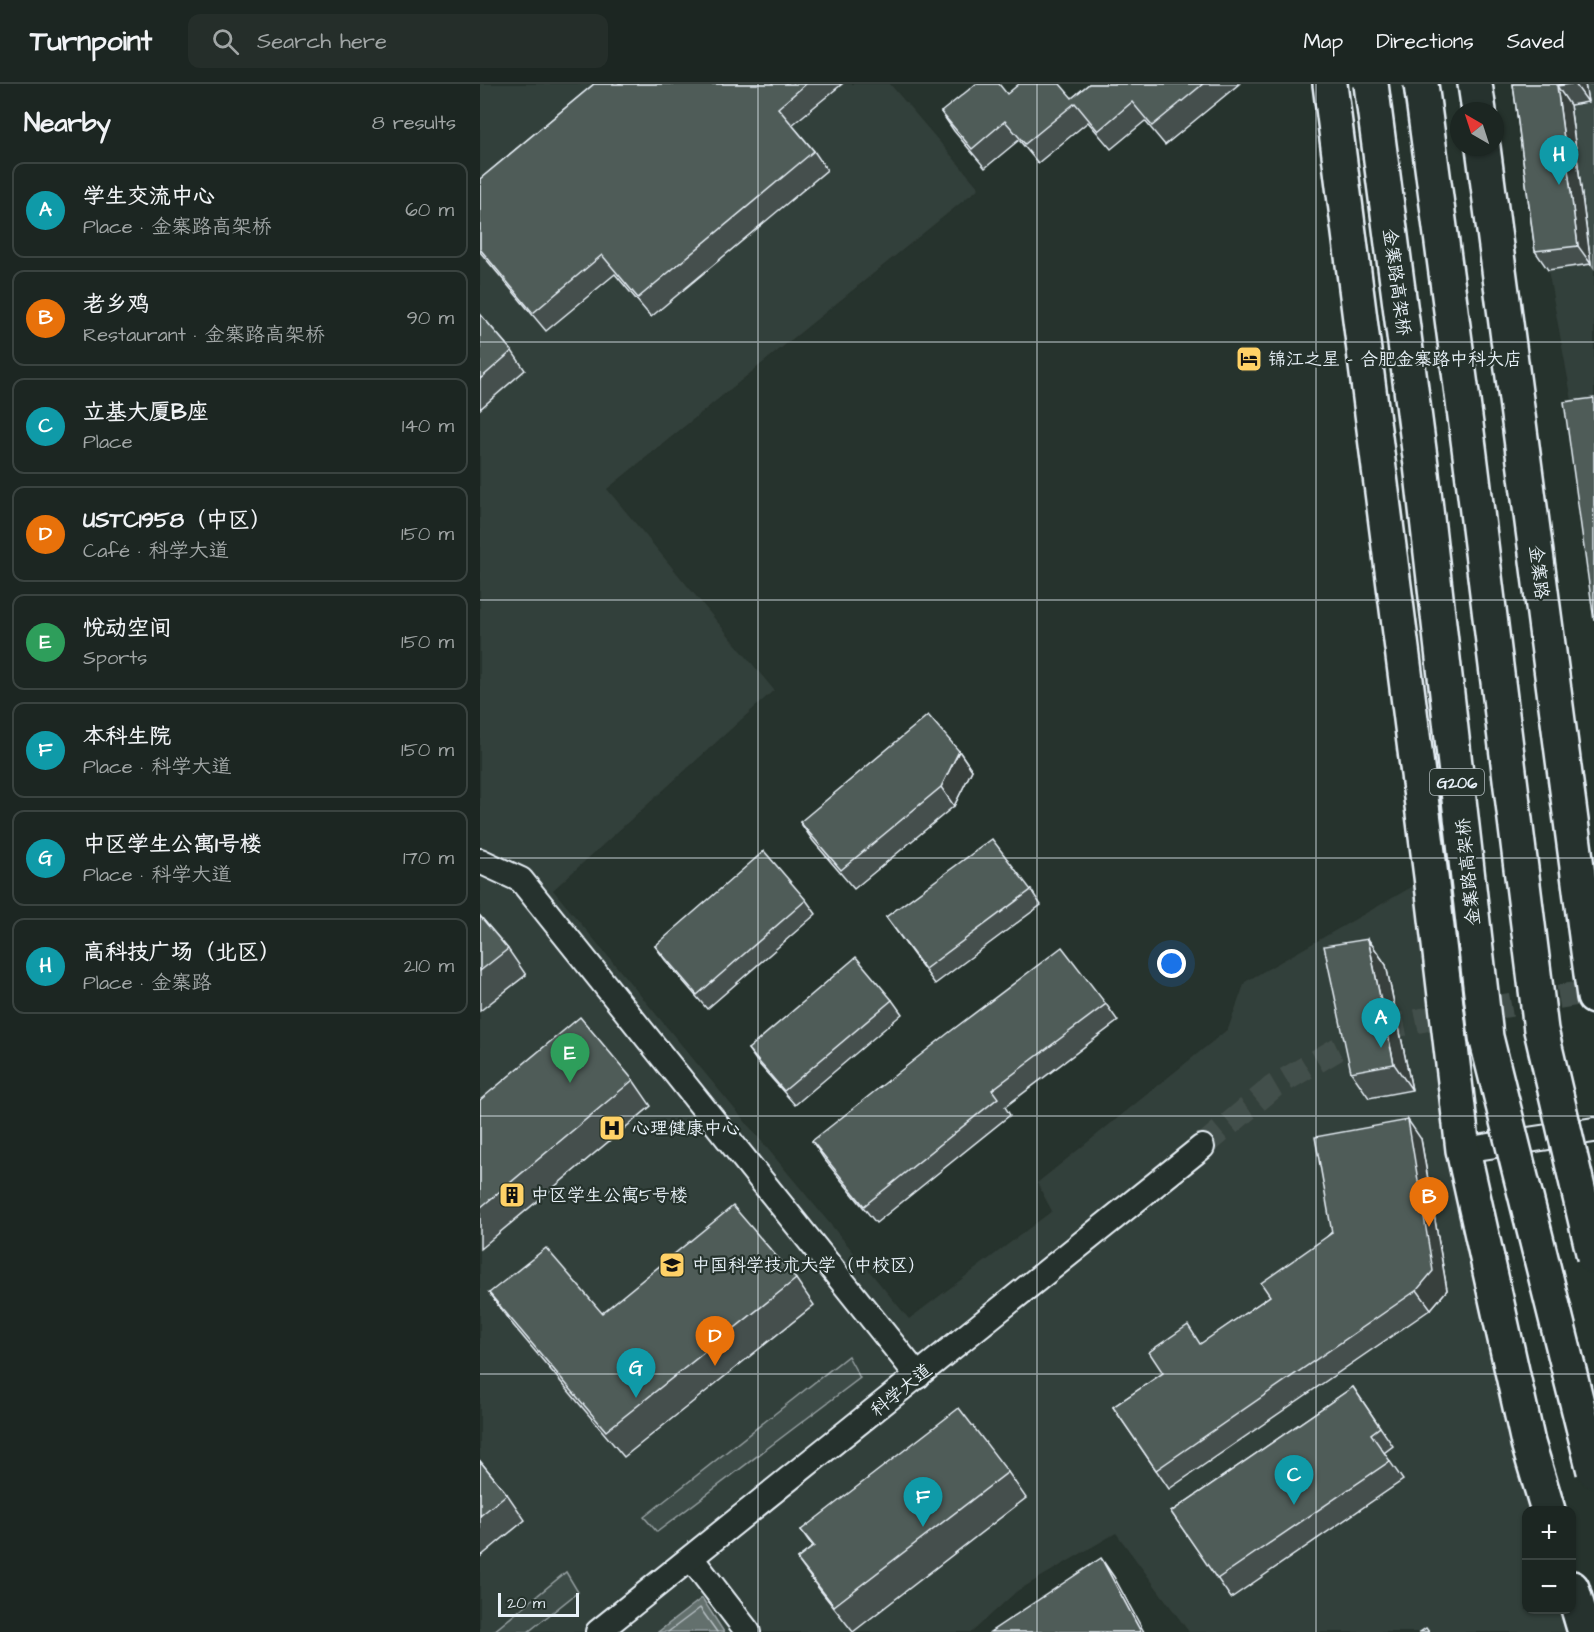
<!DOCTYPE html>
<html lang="en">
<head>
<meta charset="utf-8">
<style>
  body { margin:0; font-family:"Architects Daughter","LXGW WenKai TC",sans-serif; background:#252e2a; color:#f1f3f6 }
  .controls { position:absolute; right:18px; bottom:18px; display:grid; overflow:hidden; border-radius:12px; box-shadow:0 2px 4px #0004 }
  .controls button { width:54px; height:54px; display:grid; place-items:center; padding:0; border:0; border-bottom:2px solid #3a4340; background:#1c2622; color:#f1f3f6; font:30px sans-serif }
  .compass { position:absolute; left:970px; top:18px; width:54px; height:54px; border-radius:50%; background:#1c2622; box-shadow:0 2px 4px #0004; rotate:321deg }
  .scale { position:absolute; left:18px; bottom:15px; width:81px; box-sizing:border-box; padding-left:6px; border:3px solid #e8f1f8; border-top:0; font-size:16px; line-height:21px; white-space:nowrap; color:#e8f1f8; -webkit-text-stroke:4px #26332d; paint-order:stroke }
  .you { position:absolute; left:692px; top:880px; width:21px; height:21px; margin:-15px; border:4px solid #fff; border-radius:50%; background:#1a73e8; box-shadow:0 0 0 9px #1a73e833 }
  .badge { display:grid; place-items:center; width:39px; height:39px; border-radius:50%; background:#bca0f2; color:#fff; font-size:20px; font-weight:700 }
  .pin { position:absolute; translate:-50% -50px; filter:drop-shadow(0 2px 3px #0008) }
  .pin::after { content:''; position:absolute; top:32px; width:21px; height:18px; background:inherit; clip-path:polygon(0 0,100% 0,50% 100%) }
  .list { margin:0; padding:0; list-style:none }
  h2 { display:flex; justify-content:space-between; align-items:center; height:78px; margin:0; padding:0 24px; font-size:26px }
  h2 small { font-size:20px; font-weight:400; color:#a0a5a5 }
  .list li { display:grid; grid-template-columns:39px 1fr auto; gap:18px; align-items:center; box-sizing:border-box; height:96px; margin:0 12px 12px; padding:0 12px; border:2px solid #3a4340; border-radius:12px }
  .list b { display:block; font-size:22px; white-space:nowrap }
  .list p { margin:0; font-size:20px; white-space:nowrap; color:#a0a5a5 }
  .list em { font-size:20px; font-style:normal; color:#a0a5a5 }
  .icon { flex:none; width:33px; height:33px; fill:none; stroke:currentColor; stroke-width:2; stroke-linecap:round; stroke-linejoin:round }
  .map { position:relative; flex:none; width:1114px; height:1548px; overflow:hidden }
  header { display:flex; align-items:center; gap:36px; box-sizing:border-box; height:84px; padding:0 30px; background:#1c2622; border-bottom:2px solid #3a4340 }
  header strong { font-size:28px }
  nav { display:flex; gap:33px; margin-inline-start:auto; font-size:21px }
  .search { width:420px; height:54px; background:#252e2a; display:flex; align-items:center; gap:15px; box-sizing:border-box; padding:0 21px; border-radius:12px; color:#a0a5a5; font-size:22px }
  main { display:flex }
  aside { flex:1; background:#1c2622 }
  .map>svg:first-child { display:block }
  .built { fill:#333f3a }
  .green { fill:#3e4b47; stroke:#939ea0; stroke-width:1.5 }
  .water { fill:#636f6d; stroke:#98a3a5; stroke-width:1.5 }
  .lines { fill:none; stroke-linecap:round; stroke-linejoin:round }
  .shore { stroke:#b3bdc0; stroke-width:1.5 }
  .minor-tunnel { stroke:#43504b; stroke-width:24; stroke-dasharray:24 12; stroke-linecap:butt }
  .minor-casing { stroke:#e8f1f8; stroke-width:28 }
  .trunk-casing { stroke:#e8f1f8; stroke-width:38 }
  .minor { stroke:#26332d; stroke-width:24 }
  .trunk { stroke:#26332d; stroke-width:33 }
  .trunk-bridge-casing { stroke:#e8f1f8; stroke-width:38; stroke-linecap:butt }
  .trunk-bridge { stroke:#26332d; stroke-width:33 }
  .wall { fill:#454f4d; stroke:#e8f1f8; stroke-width:1.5 }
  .shaded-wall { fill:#38403e; stroke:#e8f1f8; stroke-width:1.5 }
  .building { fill:#505c59; stroke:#e8f1f8; stroke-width:1.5 }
  .grid { fill:none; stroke:#e8f1f8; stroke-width:1.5; stroke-opacity:0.55 }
  .labels { text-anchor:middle; stroke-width:4.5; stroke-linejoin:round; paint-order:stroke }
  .shield { fill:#26332d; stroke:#aeb8bb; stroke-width:1.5 }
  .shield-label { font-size:16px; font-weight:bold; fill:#e8f1f8 }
  .street-label { font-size:18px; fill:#e8f1f8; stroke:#26332d }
  .poi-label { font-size:18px; fill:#e8f1f8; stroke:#26332d; text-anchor:start }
</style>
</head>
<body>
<header>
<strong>Turnpoint</strong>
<div class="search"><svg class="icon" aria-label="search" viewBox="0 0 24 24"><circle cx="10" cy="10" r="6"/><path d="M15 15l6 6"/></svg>Search here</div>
<nav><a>Map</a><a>Directions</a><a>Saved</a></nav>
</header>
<main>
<aside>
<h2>Nearby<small>8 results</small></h2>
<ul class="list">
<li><span class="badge" style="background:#0f9aa8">A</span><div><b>学生交流中心</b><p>Place · 金寨路高架桥</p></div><em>60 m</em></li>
<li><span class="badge" style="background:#e8710a">B</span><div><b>老乡鸡</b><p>Restaurant · 金寨路高架桥</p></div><em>90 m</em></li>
<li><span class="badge" style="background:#0f9aa8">C</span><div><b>立基大厦B座</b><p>Place</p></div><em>140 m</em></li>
<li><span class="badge" style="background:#e8710a">D</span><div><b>USTC1958（中区）</b><p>Café · 科学大道</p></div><em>150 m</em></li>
<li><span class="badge" style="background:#2e9e5b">E</span><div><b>悦动空间</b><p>Sports</p></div><em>150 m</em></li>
<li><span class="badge" style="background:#0f9aa8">F</span><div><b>本科生院</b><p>Place · 科学大道</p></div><em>150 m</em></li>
<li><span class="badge" style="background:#0f9aa8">G</span><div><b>中区学生公寓1号楼</b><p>Place · 科学大道</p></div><em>170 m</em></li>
<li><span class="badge" style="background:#0f9aa8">H</span><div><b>高科技广场（北区）</b><p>Place · 金寨路</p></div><em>210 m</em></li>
</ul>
</aside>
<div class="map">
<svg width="1114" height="1548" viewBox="0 0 1114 1548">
  <rect width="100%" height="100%" fill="#26332d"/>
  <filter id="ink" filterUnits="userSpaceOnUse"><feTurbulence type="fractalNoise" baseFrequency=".0167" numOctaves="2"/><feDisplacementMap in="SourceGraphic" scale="12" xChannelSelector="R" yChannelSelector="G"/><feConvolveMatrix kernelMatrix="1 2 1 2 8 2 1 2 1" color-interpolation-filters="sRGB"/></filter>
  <g filter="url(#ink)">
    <g class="built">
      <polygon points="0,0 410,0 499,104 127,405 294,606 73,806 429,1235 572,1127 557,1099 748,945 765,898 951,792 969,960 1068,1426 1046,1426 1046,1526 1092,1526 1105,1548 709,1548 636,1449 537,1507 492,1548 0,1548"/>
      <polygon points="1044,0 1114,0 1114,475 1095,333 1068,186"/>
    </g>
    <g class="green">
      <polygon points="1105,0 1114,0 1114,184 1111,180 1090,21 1107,18"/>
      <polygon points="368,1272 380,1294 177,1448 164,1433"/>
      <polygon points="86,1488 98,1508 48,1548 13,1548"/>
    </g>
    <polygon class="water" points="222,1514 244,1548 178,1548"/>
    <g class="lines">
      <polyline class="shore" points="188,1548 220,1524 237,1548"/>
      <polyline class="minor-tunnel" points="722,1063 793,1003 856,966 900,945 957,933 1114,907"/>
      <g class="minor-casing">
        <g id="minor">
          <polyline points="0,777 41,796 438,1292"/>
          <polyline points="983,1066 1114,1046"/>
          <polyline points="211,1474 268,1548"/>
          <polyline points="118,1548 722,1063"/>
        </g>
      </g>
      <g class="trunk-casing">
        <g id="trunk">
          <polyline points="850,0 951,792 983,1066 1048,1359 1068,1426"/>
          <polyline points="995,0 999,27"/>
          <polyline points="1003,63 1114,913"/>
          <polyline points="1092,1504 1105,1548"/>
        </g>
      </g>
      <use href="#minor" class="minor"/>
      <use href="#trunk" class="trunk"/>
      <g class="trunk-bridge-casing">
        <g id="trunk-bridge">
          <polyline points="891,0 941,381 1006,953 1114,1387"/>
          <polyline points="941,0 989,363 1061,946 1114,1173"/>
        </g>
      </g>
      <use href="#trunk-bridge" class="trunk-bridge"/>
    </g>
    <g class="wall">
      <polygon points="114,0 362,0 312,41 334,67 347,86 171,233 135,190 66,247 0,168 0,95"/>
      <polygon points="609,0 759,0 685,61 665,37 631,65 608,38 558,79 539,56 505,84 474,47 461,28 527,10 592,14"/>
      <polygon points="1033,0 1105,0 1108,18 1090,21 1111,180 1068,186 1055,167"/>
      <polygon points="0,230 32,267 45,286 0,325"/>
      <polygon points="479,667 492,686 474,722 374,805 333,757 320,738"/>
      <polygon points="551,806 561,821 455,900 406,833"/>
      <polygon points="326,816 336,830 227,925 185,876 175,862"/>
      <polygon points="0,832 28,865 46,891 0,927"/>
      <polygon points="888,855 906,881 932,1006 889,1014 871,988"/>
      <polygon points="412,916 422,930 315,1021 278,979 268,965"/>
      <polygon points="626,920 638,937 525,1023 530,1031 396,1139 344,1075 332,1057"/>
      <polygon points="153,996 171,1022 0,1165 0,1016"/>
      <polygon points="941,1055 967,1206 951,1225 689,1405 633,1323 683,1289 721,1260 790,1212"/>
      <polygon points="316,1195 334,1221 144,1373 28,1235 9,1209 122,1229"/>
      <polygon points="873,1303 913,1362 904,1369 923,1396 751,1514 691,1428"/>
      <polygon points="0,1377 27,1410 45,1436 0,1473"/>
      <polygon points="528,1388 546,1414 373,1548 336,1501 317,1475 333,1463 321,1446"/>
    </g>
    <g class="shaded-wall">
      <polygon points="1095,0 1105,0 1108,18"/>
      <polygon points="1077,2 1090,21 1111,180 1098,162"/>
      <polygon points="479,667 492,686 474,722 461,703"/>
      <polygon points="888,855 906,881 932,1006 914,980"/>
      <polygon points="928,1036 941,1055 967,1206 951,1225 937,1206"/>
      <polygon points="621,1474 634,1493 664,1548 661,1548"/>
    </g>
    <g class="building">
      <polygon points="114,0 326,0 298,24 334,67 158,214 122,171 53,229 0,165 0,95"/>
      <polygon points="496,0 519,0 527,10 539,0 580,0 592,14 609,0 723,0 672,42 652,18 618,47 595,19 545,60 525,37 492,65 461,28"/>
      <polygon points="1033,0 1091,0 1077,2 1098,162 1055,167"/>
      <polygon points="0,230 32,267 0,295"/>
      <polygon points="1114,314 1114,537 1084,318"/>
      <polygon points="448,631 479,667 461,703 361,786 320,738"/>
      <polygon points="512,755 551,806 445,885 406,833"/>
      <polygon points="284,767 326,816 217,911 175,862"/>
      <polygon points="0,832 28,865 0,887"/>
      <polygon points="888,855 914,980 871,988 844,862"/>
      <polygon points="582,863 626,920 512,1006 518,1014 384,1122 332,1057 467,950"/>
      <polygon points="376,873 412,916 304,1007 268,965"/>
      <polygon points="100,933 153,996 0,1124 0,1016"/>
      <polygon points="928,1036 953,1187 937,1206 676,1386 633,1323 683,1289 669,1268 708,1241 720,1260 790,1212 781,1199 852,1149 835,1053"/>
      <polygon points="253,1122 316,1195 126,1347 9,1209 66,1164 122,1229"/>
      <polygon points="873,1303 900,1343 891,1350 910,1377 737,1495 691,1428"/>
      <polygon points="479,1324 528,1388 354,1522 317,1475 334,1462 321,1446"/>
      <polygon points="0,1377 27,1410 0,1432"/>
      <polygon points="621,1474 661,1548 510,1548"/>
      <polygon points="946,1544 949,1548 940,1548"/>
    </g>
  </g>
  <path class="grid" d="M278,0v1548M557,0v1548M836,0v1548M0,258h1114M0,516h1114M0,774h1114M0,1032h1114M0,1290h1114"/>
  <defs>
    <g id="hotel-square" transform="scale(1.35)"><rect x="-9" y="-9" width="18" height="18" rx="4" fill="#ffd166" stroke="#26332d"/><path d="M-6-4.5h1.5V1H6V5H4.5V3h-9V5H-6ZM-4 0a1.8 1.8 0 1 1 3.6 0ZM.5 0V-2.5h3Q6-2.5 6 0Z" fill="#111"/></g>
    <g id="hospital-square" transform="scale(1.35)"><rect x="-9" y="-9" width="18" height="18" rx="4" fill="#ffd166" stroke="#26332d"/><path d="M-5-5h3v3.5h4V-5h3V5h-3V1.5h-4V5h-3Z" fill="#111"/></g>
    <g id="building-square" transform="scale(1.35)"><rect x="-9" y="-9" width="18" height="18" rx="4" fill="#ffd166" stroke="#26332d"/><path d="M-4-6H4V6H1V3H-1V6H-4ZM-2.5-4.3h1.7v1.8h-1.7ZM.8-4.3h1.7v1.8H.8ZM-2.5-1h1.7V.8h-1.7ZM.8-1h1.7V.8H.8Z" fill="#111"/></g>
    <g id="university-square" transform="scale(1.35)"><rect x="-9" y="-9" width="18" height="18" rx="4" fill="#ffd166" stroke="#26332d"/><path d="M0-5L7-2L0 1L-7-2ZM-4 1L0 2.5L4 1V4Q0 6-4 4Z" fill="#111"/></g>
  </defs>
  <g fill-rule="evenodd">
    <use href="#hotel-square" x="769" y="275"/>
    <use href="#hospital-square" x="132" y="1044"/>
    <use href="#building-square" x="32" y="1111"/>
    <use href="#university-square" x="192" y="1181"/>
  </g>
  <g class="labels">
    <rect class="shield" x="950" y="685" width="54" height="26" rx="4.5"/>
    <g class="shield-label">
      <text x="977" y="704">G206</text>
    </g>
    <g class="street-label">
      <text transform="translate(917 198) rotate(82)" y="6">金寨路高架桥</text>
      <text transform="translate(1059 488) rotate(83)" y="6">金寨路</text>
      <text transform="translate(988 788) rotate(-96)" y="6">金寨路高架桥</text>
      <text transform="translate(421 1306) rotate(-39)" y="6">科学大道</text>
    </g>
    <g class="poi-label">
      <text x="788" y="281">锦江之星 - 合肥金寨路中科大店</text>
      <text x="152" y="1050">心理健康中心</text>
      <text x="51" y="1117">中区学生公寓5号楼</text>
      <text x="212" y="1187">中国科学技术大学（中校区）</text>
    </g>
  </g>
</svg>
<div class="controls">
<button>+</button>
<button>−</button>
</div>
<svg class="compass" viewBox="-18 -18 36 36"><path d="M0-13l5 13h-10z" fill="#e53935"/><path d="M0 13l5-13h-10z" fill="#a0a5a5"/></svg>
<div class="scale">20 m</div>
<div class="you"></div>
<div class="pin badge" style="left:901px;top:964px;background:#0f9aa8">A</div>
<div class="pin badge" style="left:949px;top:1143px;background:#e8710a">B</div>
<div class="pin badge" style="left:814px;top:1421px;background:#0f9aa8">C</div>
<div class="pin badge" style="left:235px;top:1282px;background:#e8710a">D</div>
<div class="pin badge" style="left:90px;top:999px;background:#2e9e5b">E</div>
<div class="pin badge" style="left:443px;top:1443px;background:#0f9aa8">F</div>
<div class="pin badge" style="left:156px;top:1314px;background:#0f9aa8">G</div>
<div class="pin badge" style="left:1079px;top:101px;background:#0f9aa8">H</div>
</div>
</main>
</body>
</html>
